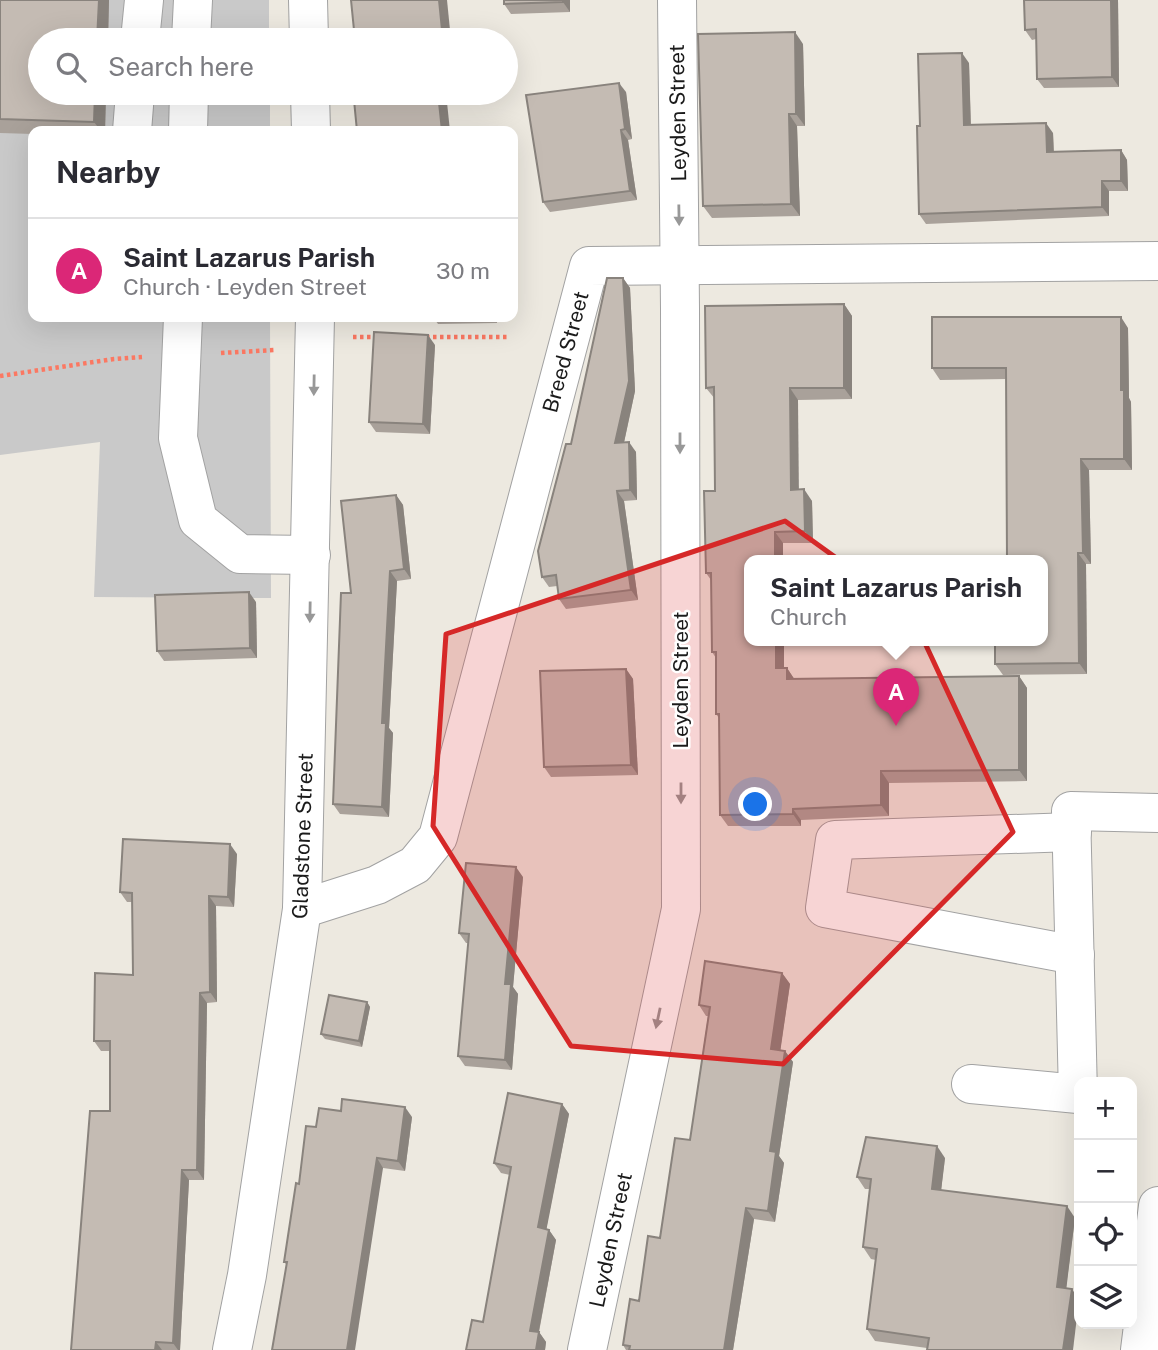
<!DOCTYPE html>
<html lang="en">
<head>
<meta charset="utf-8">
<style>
  body { margin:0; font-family:"Public Sans",sans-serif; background:#f2f2f3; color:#2b2b33 }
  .controls { position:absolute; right:21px; bottom:21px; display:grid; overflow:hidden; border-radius:14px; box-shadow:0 7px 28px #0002 }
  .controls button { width:63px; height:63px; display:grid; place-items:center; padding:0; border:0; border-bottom:2px solid #e1e1e2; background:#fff; color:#2b2b33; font:35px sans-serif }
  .you { position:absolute; left:756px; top:805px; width:24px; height:24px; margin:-18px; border:5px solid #fff; border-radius:50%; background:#1a73e8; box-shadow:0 0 0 10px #1a73e833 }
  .badge { display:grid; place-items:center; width:46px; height:46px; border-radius:50%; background:#db2777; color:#fff; font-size:23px; font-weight:700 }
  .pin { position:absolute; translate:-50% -58px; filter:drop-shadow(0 2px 4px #0008) }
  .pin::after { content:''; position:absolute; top:37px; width:24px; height:21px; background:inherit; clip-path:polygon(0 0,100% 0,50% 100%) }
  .popup { position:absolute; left:744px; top:555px; width:304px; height:91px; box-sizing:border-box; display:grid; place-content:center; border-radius:14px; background:#fff; filter:drop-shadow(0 2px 5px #0005); font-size:23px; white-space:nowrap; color:#7c7c81 }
  .popup b { font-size:26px; color:#2b2b33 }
  .popup::after { content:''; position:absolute; left:50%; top:100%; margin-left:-14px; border:14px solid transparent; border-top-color:#fff }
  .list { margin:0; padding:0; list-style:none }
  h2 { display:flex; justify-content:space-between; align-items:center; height:91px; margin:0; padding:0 28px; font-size:30px }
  h2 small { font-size:23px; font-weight:400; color:#7c7c81 }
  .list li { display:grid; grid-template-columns:46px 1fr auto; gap:21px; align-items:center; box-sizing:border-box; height:105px; padding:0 28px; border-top:2px solid #e1e1e2 }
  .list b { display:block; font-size:26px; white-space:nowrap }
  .list p { margin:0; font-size:23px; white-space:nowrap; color:#7c7c81 }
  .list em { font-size:23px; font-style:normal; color:#7c7c81 }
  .icon { flex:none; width:38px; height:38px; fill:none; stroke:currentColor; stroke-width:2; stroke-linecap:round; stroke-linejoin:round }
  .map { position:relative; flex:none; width:1158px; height:1350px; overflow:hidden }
  .search { position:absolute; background:#fff; box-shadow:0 7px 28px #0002; left:28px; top:28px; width:490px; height:77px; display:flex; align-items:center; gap:18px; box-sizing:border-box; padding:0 24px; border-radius:38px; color:#7c7c81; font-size:26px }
  .panel { position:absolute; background:#fff; box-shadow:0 7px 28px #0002; left:28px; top:126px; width:490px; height:196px; border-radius:14px }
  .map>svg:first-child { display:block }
  .religious { fill:#c9c9c9 }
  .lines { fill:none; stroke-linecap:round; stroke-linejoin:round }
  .minor-casing { stroke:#a2a2a2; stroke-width:40 }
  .path { stroke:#fb7862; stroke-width:4.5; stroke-dasharray:3.5 3.5; stroke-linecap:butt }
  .minor { stroke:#fff; stroke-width:38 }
  .wall { fill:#a9a19a }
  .shaded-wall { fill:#89837d }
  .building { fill:#c4bbb3; stroke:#89837d; stroke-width:2 }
  .oneway { fill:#989898 }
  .marked { fill:#d62828; fill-opacity:0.2; stroke:#d62828; stroke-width:5; stroke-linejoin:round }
  .labels { text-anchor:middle; stroke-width:5; stroke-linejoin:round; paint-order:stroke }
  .street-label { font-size:21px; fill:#1b1b1b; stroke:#fff }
</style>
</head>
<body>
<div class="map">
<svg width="1158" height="1350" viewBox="0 0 1158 1350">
  <rect width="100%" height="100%" fill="#ede9e0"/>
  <polygon class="religious" points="0,0 269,0 269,40 40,40 40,93 270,93 270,131 33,131 33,317 270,317 271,598 94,597 100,442 0,455"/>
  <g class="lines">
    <g class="minor-casing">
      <g id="minor">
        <polyline points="308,0 309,40"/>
        <polyline points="140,40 144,0"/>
        <polyline points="191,40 193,0"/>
        <polyline points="310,93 311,131"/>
        <polyline points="132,131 135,93"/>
        <polyline points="188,131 189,93"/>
        <polyline points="183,317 178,438 198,520 240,554 311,555"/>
        <polyline points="1072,832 835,840 825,908 1075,955"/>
        <polyline points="302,909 377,885 415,865 438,837 589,266 1158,261"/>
        <polyline points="971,1084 1078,1094 1071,811 1158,813"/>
        <polyline points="232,1350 247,1275 302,909 315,317"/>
        <polyline points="587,1350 681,909 680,308 677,0"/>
        <polyline points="1140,1350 1158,1206"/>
      </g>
    </g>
    <g class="path">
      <polyline points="353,337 379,337"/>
      <polyline points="426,337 509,337"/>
      <polyline points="221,353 275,350"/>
      <polyline points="0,376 114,359 142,357"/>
    </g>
    <use href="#minor" class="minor"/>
  </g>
  <g class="wall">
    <polygon points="0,0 109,0 108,40 40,40 106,93 105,131 33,131 33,134 0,133"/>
    <polygon points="570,0 570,12 511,14 504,4"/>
    <polygon points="1024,0 1118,0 1119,87 1044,88 1037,79 1036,39 1032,40 1025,30"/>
    <polygon points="803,44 805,126 797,126 800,216 712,218 703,206"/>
    <polygon points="969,63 971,125 1053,133 1054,152 1121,150 1127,160 1128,191 1109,191 1109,216 926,224 919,214 920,126"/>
    <polygon points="626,92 632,139 628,140 637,200 550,212 543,202"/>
    <polygon points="623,278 630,288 635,391 624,442 636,452 637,500 624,501 638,600 566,609 559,599 557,586 549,587 542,577 571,444"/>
    <polygon points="844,304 852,316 852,399 798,400 798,490 812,501 813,543 783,543 783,560 749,560 749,640 784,640 784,668 787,668 794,679 1019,676 1027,688 1027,781 889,783 889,816 801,820 801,826 728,826 720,815 719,718 716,714 716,658 712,652 711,580 706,573 715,491 715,399 706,388"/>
    <polygon points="433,317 497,317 497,323 438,324"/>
    <polygon points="1128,328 1129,398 1131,402 1132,470 1089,470 1091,564 1086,564 1087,674 1003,675 995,664 1043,640 1006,379 940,380 932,368"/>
    <polygon points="435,345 430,434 376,432 369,422"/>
    <polygon points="396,495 403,505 411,579 397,581 389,728 393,733 389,817 340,814 333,804 351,593"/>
    <polygon points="256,602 257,658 164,661 157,651"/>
    <polygon points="626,669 633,679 638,775 551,777 544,767"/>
    <polygon points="237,854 234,907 216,906 217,1002 207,1003 204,1180 189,1180 180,1350 71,1350 110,1111 110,1051 101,1051 94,1041 133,975 132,902 127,902 120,892"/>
    <polygon points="523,877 513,987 518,994 512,1070 465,1066 458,1056 468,943 466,943 459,933"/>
    <polygon points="782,973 790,984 780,1051 785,1051 793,1062 779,1156 784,1163 775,1222 754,1219 733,1350 626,1350 623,1345 660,1238 690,1140 708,1016 706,1016 699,1005"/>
    <polygon points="367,1002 370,1007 362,1047 325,1039 321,1034"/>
    <polygon points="562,1104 569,1114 546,1229 549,1230 556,1240 539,1332 546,1342 545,1350 466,1350 483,1322 510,1175 501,1173 494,1163"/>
    <polygon points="412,1117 405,1171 383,1168 287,1265 284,1262 299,1184 316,1127"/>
    <polygon points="945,1158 941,1190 1075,1218 1066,1288 927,1348 875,1341 867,1329 876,1260 871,1259 863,1247 870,1189 865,1189 857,1177"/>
  </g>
  <g class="shaded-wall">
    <polygon points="99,0 109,0 108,40 97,40"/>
    <polygon points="439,0 447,0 451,40 443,40"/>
    <polygon points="563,0 570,0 570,12 563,2"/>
    <polygon points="1111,0 1118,0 1119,87 1112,77"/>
    <polygon points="795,32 803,44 805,126 796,114"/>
    <polygon points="962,53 969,63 971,135 964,125"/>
    <polygon points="619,83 626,92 632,139 625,129"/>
    <polygon points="95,93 106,93 105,131 101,131 94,122"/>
    <polygon points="438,93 446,93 450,131 442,131"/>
    <polygon points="789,114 797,126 800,216 791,204"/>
    <polygon points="1046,123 1053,133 1054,162 1047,152"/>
    <polygon points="621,130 628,140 637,200 630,191"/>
    <polygon points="1121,150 1127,160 1128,191 1121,181"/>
    <polygon points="1102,181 1109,191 1109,216 1102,207"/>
    <polygon points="623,278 630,288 635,391 622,452 615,443"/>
    <polygon points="844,304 852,316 852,399 844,388"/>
    <polygon points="1121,317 1128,328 1129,398 1131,402 1132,470 1124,459 1121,390"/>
    <polygon points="428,335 435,345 430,434 423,424"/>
    <polygon points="790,388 798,400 799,501 791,490"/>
    <polygon points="629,442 636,452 637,500 630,490"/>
    <polygon points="1081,459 1089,470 1091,564 1083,553"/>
    <polygon points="804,489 812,501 813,543 805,531"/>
    <polygon points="617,491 624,501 638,600 631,590"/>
    <polygon points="396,495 403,505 411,579 404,569"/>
    <polygon points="775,532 783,543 783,560 775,560"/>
    <polygon points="1078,553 1086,564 1087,674 1079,663"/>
    <polygon points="390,571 397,581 389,728 393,733 389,817 382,807 382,723"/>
    <polygon points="249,592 256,602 257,658 250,648"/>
    <polygon points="776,640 784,640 784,680 776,668"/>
    <polygon points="787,668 795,680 787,679"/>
    <polygon points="626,669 633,679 638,775 631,765"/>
    <polygon points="1019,676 1027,688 1027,781 1019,770"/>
    <polygon points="881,771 889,783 889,816 881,805"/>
    <polygon points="793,809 801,820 801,826 793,814"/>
    <polygon points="230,844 237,854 234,907 228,897"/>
    <polygon points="516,867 523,877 513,987 518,994 512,1070 505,1060 505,984"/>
    <polygon points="209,896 216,906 217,1002 210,992"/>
    <polygon points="782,973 790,984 779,1060 771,1049"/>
    <polygon points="200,993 207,1003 204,1180 197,1170"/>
    <polygon points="367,1002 370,1007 362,1047 359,1041"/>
    <polygon points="785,1051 793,1062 779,1156 784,1163 775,1222 768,1211 770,1151"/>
    <polygon points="562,1104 569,1114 545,1237 538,1227"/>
    <polygon points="405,1107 412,1117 405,1171 398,1161"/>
    <polygon points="937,1146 945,1158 940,1200 932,1189"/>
    <polygon points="377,1158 383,1168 355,1350 347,1350"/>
    <polygon points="182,1170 189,1180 180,1350 178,1350 173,1343"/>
    <polygon points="1067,1206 1075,1218 1065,1299 1057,1287"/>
    <polygon points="746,1208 754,1219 733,1350 724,1350"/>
    <polygon points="549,1230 556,1240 537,1341 530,1331"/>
    <polygon points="1072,1289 1079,1300 1073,1350 1063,1350"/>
    <polygon points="539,1332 546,1342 545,1350 536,1350"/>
    <polygon points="156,1342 162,1350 155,1350"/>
  </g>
  <g class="building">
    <polygon points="0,0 99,0 97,40 40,40 40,93 95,93 94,122 0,119"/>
    <polygon points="351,0 439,0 443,40 355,40"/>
    <polygon points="504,0 563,0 563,2 504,4"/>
    <polygon points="1024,0 1111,0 1112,77 1037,79 1036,29 1025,30"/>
    <polygon points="795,32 796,114 789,114 791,204 703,206 698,34"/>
    <polygon points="962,53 964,125 1046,123 1047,152 1121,150 1121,181 1102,181 1102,207 919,214 917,126 920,126 918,54"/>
    <polygon points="619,83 625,129 621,130 630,191 543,202 526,95"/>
    <polygon points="360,93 438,93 442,131 357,131 354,100 360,99"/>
    <polygon points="607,278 623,278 629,381 615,443 629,442 630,490 617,491 631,590 559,599 556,575 542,577 538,551 566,444 571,444"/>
    <polygon points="844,304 844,388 790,388 791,490 804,489 805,531 775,532 775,560 749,560 749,640 776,640 776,668 787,668 787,679 1019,676 1019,770 881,771 881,805 793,809 793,814 720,815 719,714 716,714 716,652 712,652 711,573 706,573 704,491 715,491 714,387 706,388 705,306"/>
    <polygon points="932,317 1121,317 1121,390 1124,390 1124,459 1081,459 1083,553 1078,553 1079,663 995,664 995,640 1043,640 1043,560 1007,560 1006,368 932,368"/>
    <polygon points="374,332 428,335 423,424 369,422"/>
    <polygon points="396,495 404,569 390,571 382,723 386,723 382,807 333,804 341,593 351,593 341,501"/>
    <polygon points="249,592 250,648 157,651 155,595"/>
    <polygon points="626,669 631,765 544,767 540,671"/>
    <polygon points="123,839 230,844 228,897 209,896 210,992 200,993 197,1170 182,1170 173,1343 156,1342 155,1350 71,1350 90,1111 110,1111 110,1041 94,1041 95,973 133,975 132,893 120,892"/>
    <polygon points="466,863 516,867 505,984 511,984 505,1060 458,1056 469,934 459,933"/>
    <polygon points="705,961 782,973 771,1049 785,1051 770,1151 776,1152 768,1211 746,1208 724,1350 629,1350 630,1346 623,1345 630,1299 639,1301 648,1236 660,1238 675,1138 690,1140 710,1007 699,1005"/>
    <polygon points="329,995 367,1002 359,1041 321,1034"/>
    <polygon points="508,1093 562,1104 538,1227 549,1230 530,1331 539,1332 536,1350 466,1350 472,1320 483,1322 511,1167 494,1163"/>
    <polygon points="342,1099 405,1107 398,1161 377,1158 347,1350 272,1350 287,1262 284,1262 296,1183 299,1184 306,1126 316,1127 319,1108 341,1111"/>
    <polygon points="866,1137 937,1146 932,1189 1067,1206 1057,1287 1072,1289 1063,1350 927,1350 929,1338 867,1329 877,1249 863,1247 871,1179 857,1177"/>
  </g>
  <defs><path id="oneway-solid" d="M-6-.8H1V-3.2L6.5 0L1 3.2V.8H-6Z" transform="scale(1.75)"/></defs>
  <g class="oneway">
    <use href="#oneway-solid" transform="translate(679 215) rotate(89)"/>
    <use href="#oneway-solid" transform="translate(314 385) rotate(91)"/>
    <use href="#oneway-solid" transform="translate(680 443) rotate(90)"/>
    <use href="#oneway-solid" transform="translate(310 612) rotate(91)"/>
    <use href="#oneway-solid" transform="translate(681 793) rotate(90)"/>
    <use href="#oneway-solid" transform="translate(658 1018) rotate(102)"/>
  </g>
  <path class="marked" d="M785,521l125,90 103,221 -230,232 -212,-18 -138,-220 13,-192z"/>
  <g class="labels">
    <g class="street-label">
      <text transform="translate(678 113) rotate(-91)" y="7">Leyden Street</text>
      <text transform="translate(566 352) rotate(-75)" y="7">Breed Street</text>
      <text transform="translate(681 680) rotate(-90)" y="7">Leyden Street</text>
      <text transform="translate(303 836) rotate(-88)" y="7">Gladstone Street</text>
      <text transform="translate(611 1240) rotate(-78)" y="7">Leyden Street</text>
    </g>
  </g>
</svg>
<div class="controls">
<button>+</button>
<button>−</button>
<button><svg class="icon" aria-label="locate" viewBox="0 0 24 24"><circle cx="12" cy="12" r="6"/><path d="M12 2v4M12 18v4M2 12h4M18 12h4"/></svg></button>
<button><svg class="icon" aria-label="layers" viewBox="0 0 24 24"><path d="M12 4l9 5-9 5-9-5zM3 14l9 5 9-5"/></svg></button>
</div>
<div class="you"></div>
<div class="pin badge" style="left:896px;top:726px">A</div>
<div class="popup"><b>Saint Lazarus Parish</b>Church</div>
<div class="search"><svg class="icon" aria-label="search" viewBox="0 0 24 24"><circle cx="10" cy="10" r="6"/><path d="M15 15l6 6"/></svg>Search here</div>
<section class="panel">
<h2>Nearby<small></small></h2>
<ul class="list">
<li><span class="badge">A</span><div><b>Saint Lazarus Parish</b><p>Church · Leyden Street</p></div><em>30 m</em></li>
</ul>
</section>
</div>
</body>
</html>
